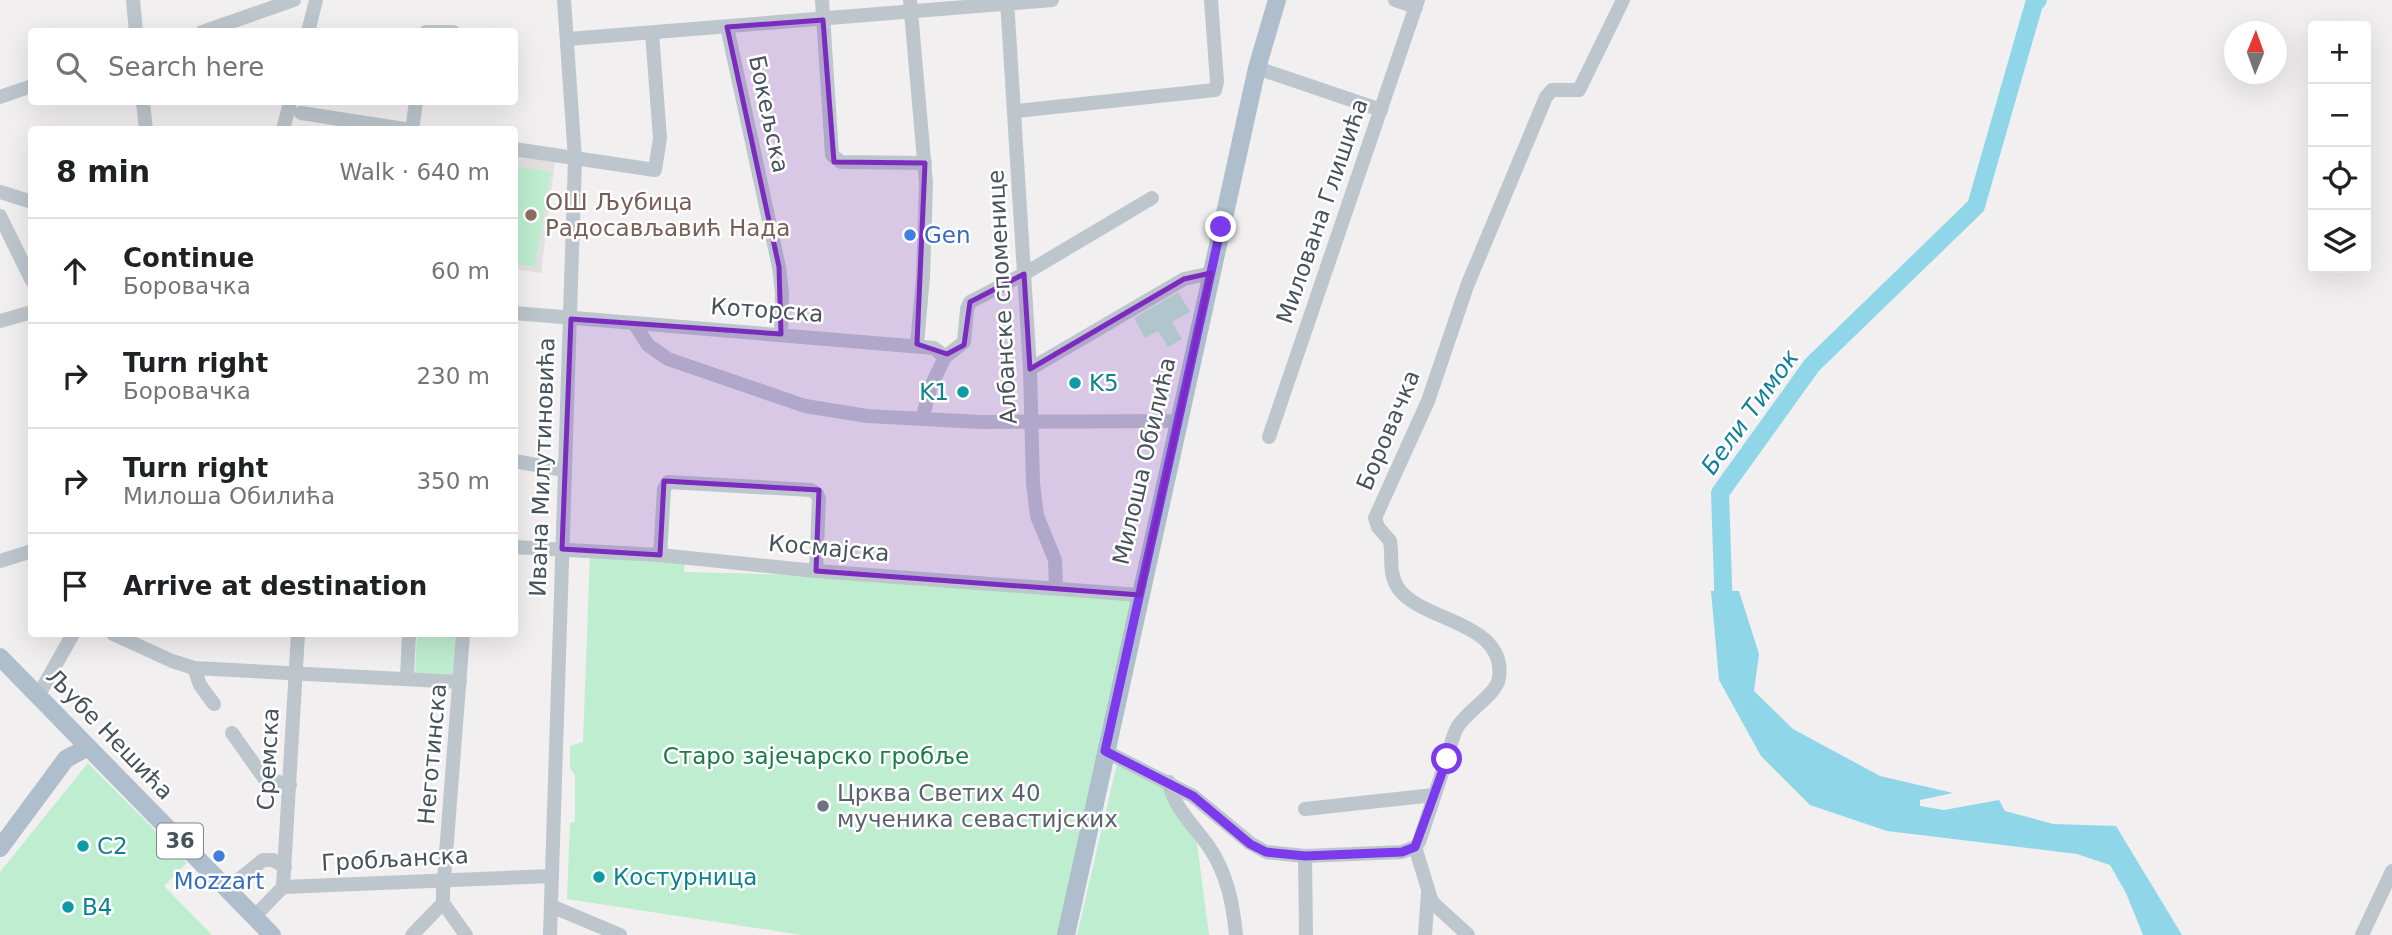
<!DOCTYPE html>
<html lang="en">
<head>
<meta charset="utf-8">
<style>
  body { margin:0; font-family:"DejaVu Sans",sans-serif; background:#f6f6f6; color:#202124 }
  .controls { position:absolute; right:21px; top:21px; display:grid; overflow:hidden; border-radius:7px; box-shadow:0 7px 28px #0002 }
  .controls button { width:63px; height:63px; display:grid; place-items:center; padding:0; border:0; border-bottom:2px solid #e0e0e0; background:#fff; color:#202124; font:35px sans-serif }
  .compass { position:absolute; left:2224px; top:21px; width:63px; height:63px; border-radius:50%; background:#fff; box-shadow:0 7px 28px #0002; rotate:1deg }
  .stop { position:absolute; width:21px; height:21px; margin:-16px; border:5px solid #7c3aed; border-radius:50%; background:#fff }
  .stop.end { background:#7c3aed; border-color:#fff; box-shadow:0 2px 7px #0008 }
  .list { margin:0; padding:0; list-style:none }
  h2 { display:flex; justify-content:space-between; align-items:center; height:91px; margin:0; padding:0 28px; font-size:30px }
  h2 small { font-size:23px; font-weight:400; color:#757577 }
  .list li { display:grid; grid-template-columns:46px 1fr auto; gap:21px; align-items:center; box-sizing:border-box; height:105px; padding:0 28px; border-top:2px solid #e0e0e0 }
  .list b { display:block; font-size:26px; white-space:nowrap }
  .list p { margin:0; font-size:23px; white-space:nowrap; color:#757577 }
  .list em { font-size:23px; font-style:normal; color:#757577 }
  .icon { flex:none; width:38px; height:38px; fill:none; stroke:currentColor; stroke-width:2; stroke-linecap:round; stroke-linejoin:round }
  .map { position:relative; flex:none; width:2392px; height:935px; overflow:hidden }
  .search { position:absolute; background:#fff; box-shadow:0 7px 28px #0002; left:28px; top:28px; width:490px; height:77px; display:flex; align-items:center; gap:18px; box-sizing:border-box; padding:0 24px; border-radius:7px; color:#757577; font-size:26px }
  .panel { position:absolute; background:#fff; box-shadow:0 7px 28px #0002; left:28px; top:126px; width:490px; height:511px; border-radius:7px }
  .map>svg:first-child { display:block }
  .education { fill:#e2e0e0 }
  .green { fill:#bfedd0 }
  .water { fill:#8ed6e8 }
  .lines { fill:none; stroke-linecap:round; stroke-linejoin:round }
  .river { stroke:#8ed6e8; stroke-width:18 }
  .minor { stroke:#bdc6cd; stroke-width:14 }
  .major { stroke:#afbecc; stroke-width:18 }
  .route { stroke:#7c3aed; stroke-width:9 }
  .marked { fill:#7b2cbf; fill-opacity:0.2; stroke:#7b2cbf; stroke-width:5; stroke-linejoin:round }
  .education-dot { fill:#8d6e63; stroke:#fff; stroke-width:2.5 }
  .shop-dot { fill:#3f7fe0; stroke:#fff; stroke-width:2.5 }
  .culture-dot { fill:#0f9aa8; stroke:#fff; stroke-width:2.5 }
  .worship-dot { fill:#6b7280; stroke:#fff; stroke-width:2.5 }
  .labels { text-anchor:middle; stroke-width:5; stroke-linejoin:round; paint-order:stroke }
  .shield { fill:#fff; stroke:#7e868c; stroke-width:2 }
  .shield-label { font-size:21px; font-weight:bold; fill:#47525b }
  .street-label { font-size:23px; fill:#47525b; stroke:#fff }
  .education-label { font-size:23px; fill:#785e54; stroke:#fff; text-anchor:start }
  .shop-label { font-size:23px; fill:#366cbe; stroke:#fff; text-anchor:start }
  .culture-label { font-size:23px; fill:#0d838f; stroke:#fff; text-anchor:start }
  .park-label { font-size:23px; fill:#1b7a4a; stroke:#fff }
  .worship-label { font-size:23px; fill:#5b616d; stroke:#fff; text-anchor:start }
  .water-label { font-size:24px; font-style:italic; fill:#13809c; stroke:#fff }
</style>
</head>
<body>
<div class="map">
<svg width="2392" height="935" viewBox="0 0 2392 935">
  <rect width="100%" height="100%" fill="#f1efef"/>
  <polygon class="education" points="515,154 555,161 541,273 515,269"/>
  <g class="green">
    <polygon points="514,166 551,172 535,267 515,263"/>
    <polygon points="1178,292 1190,312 1172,322 1182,339 1168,347 1158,331 1145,338 1134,318"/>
    <polygon points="590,554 685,562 684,572 798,575 1127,599 1132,602 1057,935 802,935 567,899 570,823 575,822 575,775 570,768 570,746 583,742"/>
    <polygon points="417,634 459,634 457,678 415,676"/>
    <polygon points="88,763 187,863 164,886 212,935 0,935 0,872"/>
    <polygon points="1117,764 1163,785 1197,843 1209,935 1077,935"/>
  </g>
  <polygon class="water" points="1711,591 1739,591 1759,654 1754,691 1793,729 1880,776 1953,793 1920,800 1920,806 1944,810 1999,800 2005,811 2053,824 2116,826 2182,935 2143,935 2126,893 2110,865 2077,854 1887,831 1810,805 1761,756 1719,680"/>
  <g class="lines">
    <polyline class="river" points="1724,613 1720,493 1812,365 1976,206 2034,4 2038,0"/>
    <g class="minor">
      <polyline points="133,0 136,32"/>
      <polyline points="822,0 832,155 841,162 925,163"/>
      <polyline points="910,0 926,183 923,277 917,344"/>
      <polyline points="1007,0 1030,369 1033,483 1037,516 1055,560 1056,587"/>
      <polyline points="1395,0 1416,7"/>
      <polyline points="727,27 779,267 782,293 781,334"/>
      <polyline points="202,32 294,0"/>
      <polyline points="308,32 316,0"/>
      <polyline points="426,32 453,32"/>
      <polyline points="568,39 1052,0"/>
      <polyline points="1257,68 1381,110"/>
      <polyline points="0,97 32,86"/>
      <polyline points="143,102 146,130"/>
      <polyline points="1016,111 1215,90 1217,82 1211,0"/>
      <polyline points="301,113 411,130"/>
      <polyline points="283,130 290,102"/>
      <polyline points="412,130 416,102"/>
      <polyline points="514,149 655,170 660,138 652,33"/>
      <polyline points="0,192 32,202"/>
      <polyline points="0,216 32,281"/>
      <polyline points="514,313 934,348 945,357 931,386 922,419"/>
      <polyline points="0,321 32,312"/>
      <polyline points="634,323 648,345 668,359 805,406 867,416 980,422 1178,421"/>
      <polyline points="945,357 964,342 967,309 970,302 1024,274 1152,198"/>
      <polyline points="1030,369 1184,279 1211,273"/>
      <polyline points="1269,437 1418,0"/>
      <polyline points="514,461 564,470"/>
      <polyline points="514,547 660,555 816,571 1140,595"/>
      <polyline points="660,555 664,489 668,482 811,490 817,494 819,499 816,571"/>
      <polyline points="0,561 32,551"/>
      <polyline points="113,634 172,661 194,668 460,682"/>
      <polyline points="463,634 443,892 443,903 466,935"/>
      <polyline points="194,668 200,685 214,704"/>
      <polyline points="407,677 409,634"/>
      <polyline points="38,696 73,634"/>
      <polyline points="232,733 264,778 290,785"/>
      <path d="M1105,751l88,45 57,47 16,9 39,4 97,-4 13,-5 4,-5c9,-27 18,-54 27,-81 4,-12 6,-25 12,-35 10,-16 39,-32 41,-48 8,-57 -78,-56 -101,-90 -10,-15 -5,-31 -8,-47l-12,-14 -3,-9 53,-117 39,-115 79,-189 6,-7h27l44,-90"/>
      <path d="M1169,782c3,24 27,46 40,65 18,26 24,57 27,88"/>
      <polyline points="1305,809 1434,795"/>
      <polyline points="1415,847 1432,902 1468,935"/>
      <polyline points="1305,856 1306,935"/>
      <polyline points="283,887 298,634"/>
      <polyline points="227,889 263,860 273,860 285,867"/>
      <polyline points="551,906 620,935"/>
      <polyline points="254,917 283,887 552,876"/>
      <polyline points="412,935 443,903"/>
      <polyline points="550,935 575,159 564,0"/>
      <polyline points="1425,935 1428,893"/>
      <polyline points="2362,935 2392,871"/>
    </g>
    <g class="major">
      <polyline points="0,657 272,935"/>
      <polyline points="0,848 66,759 88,747"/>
      <polyline points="1066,935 1257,68 1277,0"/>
    </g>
  </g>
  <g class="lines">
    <polyline class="route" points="1221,227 1105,751 1193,796 1250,844 1266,852 1305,856 1402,852 1415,847 1447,759"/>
  </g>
  <path class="marked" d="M823,20l11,142 91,1 -8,181 30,10 17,-9 6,-43 54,-28 6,95 154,-90 27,-6 -71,322 -324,-24 3,-81 -155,-9 -4,74 -98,-6 9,-230 210,15 -2,-67 -52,-240z"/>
  <circle class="education-dot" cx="531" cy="215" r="7"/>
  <g class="shop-dot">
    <circle cx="910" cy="235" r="7"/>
    <circle cx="219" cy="856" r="7"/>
  </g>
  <g class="culture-dot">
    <circle cx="1075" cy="383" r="7"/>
    <circle cx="963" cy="392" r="7"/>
    <circle cx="83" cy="846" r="7"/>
    <circle cx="599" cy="877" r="7"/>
    <circle cx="68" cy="907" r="7"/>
  </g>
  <circle class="worship-dot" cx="823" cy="806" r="7"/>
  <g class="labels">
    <rect class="shield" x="157" y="823.5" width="46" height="35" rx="5"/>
    <g class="shield-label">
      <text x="180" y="848">36</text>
    </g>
    <g class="street-label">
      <text transform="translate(769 114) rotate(78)" y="8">Бокељска</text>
      <text transform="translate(1322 211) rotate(-71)" y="8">Милована Глишића</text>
      <text transform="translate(1002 297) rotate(-93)" y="8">Албанске споменице</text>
      <text transform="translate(767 310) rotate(4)" y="8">Которска</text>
      <text transform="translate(1388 430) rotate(-67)" y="8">Боровачка</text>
      <text transform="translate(1144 461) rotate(-77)" y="8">Милоша Обилића</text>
      <text transform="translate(542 467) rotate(-88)" y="8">Ивана Милутиновића</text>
      <text transform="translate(829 548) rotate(5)" y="8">Космајска</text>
      <text transform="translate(110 734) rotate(46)" y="8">Љубе Нешића</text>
      <text transform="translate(432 754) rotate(-85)" y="8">Неготинска</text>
      <text transform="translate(268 759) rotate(-87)" y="8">Сремска</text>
      <text transform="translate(395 859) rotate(-3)" y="8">Гробљанска</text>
    </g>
    <g class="education-label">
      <text x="545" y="210">ОШ Љубица<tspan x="545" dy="26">Радосављавић Нада</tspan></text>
    </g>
    <g class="shop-label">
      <text x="924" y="243">Gen</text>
      <text x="219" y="889" text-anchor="middle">Mozzart</text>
    </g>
    <g class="culture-label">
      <text x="1089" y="391">K5</text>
      <text x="949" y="400" text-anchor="end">K1</text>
      <text x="97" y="854">C2</text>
      <text x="613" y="885">Костурница</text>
      <text x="82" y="915">B4</text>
    </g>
    <g class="park-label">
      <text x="816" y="764">Старо зајечарско гробље</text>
    </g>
    <g class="worship-label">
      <text x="837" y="801">Црква Светих 40<tspan x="837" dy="26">мученика севастијских</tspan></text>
    </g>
    <g class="water-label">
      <text transform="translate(1750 412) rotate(-54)" y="8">Бели Тимок</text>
    </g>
  </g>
</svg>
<div class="controls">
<button>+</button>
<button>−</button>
<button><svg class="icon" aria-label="locate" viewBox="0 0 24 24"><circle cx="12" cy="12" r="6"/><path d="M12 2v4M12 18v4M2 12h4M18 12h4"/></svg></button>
<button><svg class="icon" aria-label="layers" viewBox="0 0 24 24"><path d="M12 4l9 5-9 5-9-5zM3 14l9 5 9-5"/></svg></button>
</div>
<svg class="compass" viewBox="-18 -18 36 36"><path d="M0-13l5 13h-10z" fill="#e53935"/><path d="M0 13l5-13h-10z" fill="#757577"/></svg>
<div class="stop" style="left:1447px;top:759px"></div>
<div class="stop end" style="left:1221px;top:227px"></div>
<div class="search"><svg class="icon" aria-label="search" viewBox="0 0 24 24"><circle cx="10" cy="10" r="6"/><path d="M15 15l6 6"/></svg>Search here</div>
<section class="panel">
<h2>8 min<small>Walk · 640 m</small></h2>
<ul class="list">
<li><svg class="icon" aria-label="ahead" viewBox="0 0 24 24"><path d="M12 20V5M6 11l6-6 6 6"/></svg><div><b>Continue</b><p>Боровачка</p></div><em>60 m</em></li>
<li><svg class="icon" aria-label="right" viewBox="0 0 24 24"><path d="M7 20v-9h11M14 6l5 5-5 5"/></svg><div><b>Turn right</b><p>Боровачка</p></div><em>230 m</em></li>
<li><svg class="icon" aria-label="right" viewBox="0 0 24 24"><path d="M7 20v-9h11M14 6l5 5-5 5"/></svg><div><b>Turn right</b><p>Милоша Обилића</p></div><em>350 m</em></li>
<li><svg class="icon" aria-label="arrive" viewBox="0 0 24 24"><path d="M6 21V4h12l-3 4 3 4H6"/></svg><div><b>Arrive at destination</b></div></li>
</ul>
</section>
</div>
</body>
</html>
